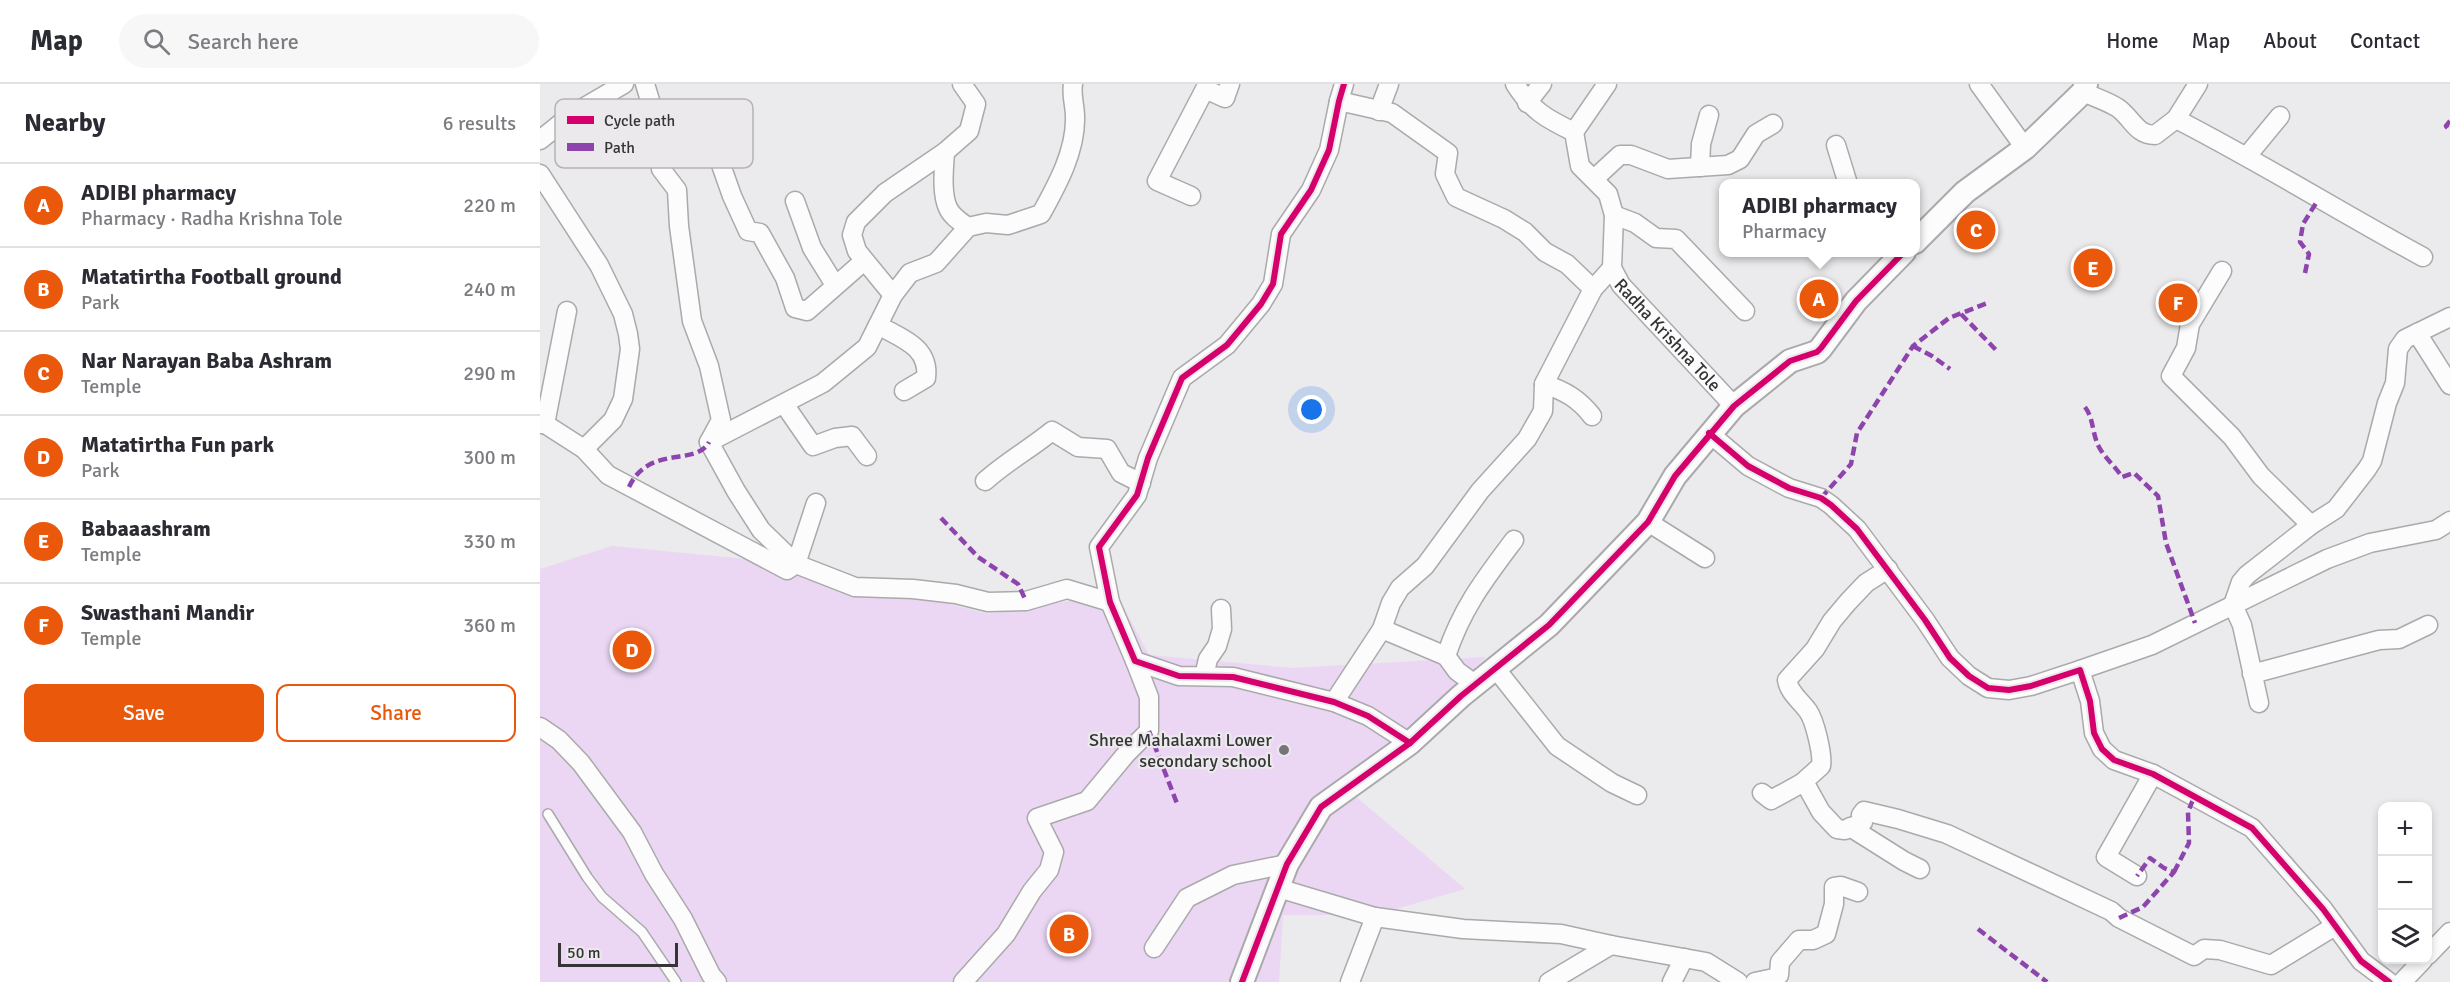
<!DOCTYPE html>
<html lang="en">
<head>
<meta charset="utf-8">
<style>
  body { margin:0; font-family:Signika,sans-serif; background:#f7f7f7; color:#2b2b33 }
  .controls { position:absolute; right:18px; bottom:18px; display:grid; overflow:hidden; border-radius:12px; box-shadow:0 3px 9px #0003 }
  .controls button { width:54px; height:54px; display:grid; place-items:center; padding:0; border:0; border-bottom:2px solid #e1e1e2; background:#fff; color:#2b2b33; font:30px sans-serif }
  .scale { position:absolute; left:18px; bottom:15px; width:120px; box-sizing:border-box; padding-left:6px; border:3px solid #353436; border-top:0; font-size:16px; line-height:21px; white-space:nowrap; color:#353436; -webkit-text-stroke:4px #ece9ed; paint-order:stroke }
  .you { position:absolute; left:772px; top:326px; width:21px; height:21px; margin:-15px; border:4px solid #fff; border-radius:50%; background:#1a73e8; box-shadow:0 0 0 9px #1a73e833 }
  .badge { display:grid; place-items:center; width:39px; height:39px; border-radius:50%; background:#ea580c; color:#fff; font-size:20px; font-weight:700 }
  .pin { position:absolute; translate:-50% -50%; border:3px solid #fff; box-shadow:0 2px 6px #0006 }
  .popup { position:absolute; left:1179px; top:95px; width:201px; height:78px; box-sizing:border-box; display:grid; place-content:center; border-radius:12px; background:#fff; filter:drop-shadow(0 2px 4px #0005); font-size:20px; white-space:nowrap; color:#7c7c81 }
  .popup b { font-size:22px; color:#2b2b33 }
  .popup::after { content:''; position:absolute; left:50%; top:100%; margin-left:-12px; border:12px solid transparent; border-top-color:#fff }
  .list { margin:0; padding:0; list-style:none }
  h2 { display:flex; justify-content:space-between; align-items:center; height:78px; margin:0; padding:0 24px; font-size:26px }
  h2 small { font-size:20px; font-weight:400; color:#7c7c81 }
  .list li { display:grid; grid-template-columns:39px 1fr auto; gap:18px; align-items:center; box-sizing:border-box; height:84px; padding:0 24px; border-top:2px solid #e1e1e2 }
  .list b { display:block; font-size:22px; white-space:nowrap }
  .list p { margin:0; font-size:20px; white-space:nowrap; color:#7c7c81 }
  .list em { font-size:20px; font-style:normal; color:#7c7c81 }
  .actions { display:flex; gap:12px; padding:18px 24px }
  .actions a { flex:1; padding:14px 0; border:2px solid #ea580c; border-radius:12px; text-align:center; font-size:21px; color:#ea580c }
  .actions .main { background:#ea580c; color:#fff }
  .icon { flex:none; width:33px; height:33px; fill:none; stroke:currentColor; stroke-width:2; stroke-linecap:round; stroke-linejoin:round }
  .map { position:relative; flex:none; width:1910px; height:898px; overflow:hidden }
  header { display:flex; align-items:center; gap:36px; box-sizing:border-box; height:84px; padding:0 30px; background:#fff; border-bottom:2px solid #e1e1e2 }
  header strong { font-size:28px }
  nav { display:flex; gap:33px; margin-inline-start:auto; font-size:21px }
  .search { width:420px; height:54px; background:#f7f7f7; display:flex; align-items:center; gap:15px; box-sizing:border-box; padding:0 21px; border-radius:33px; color:#7c7c81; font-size:22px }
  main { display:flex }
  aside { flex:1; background:#fff }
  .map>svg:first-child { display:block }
  .green { fill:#ebd7f3 }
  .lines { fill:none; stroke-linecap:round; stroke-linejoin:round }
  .service-casing { stroke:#aaa9ab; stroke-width:12 }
  .minor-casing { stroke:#aaa9ab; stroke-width:21 }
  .tertiary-casing { stroke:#aaa9ab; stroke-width:26 }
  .service { stroke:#fcfcfc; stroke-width:9 }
  .minor { stroke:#fcfcfc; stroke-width:18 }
  .tertiary { stroke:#fcfcfc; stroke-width:22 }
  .quiet { stroke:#8e44ad; stroke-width:4.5; stroke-dasharray:9 4.5; stroke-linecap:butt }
  .cycleway-casing { stroke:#ece9ed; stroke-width:10 }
  .cycleway { stroke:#d6006c; stroke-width:6 }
  .poi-dot { fill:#757476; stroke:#ece9ed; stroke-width:2 }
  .labels { text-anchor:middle; stroke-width:4.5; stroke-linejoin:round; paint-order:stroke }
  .street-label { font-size:18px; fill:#353436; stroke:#ece9ed }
  .poi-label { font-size:18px; fill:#353436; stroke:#ece9ed; text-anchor:end }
  .key { fill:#ece9ed; stroke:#b5b3b6; stroke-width:1.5 }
  .key-label { font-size:16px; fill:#353436 }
</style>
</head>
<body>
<header>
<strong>Map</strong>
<div class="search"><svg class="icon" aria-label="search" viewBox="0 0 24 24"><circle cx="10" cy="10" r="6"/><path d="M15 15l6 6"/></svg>Search here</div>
<nav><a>Home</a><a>Map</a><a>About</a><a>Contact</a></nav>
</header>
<main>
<aside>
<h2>Nearby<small>6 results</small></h2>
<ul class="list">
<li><span class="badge">A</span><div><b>ADIBI pharmacy</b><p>Pharmacy · Radha Krishna Tole</p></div><em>220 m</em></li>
<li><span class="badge">B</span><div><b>Matatirtha Football ground</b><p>Park</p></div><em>240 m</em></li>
<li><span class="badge">C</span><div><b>Nar Narayan Baba Ashram</b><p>Temple</p></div><em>290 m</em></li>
<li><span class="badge">D</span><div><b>Matatirtha Fun park</b><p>Park</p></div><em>300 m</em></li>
<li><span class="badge">E</span><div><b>Babaaashram</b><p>Temple</p></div><em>330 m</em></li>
<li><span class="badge">F</span><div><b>Swasthani Mandir</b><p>Temple</p></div><em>360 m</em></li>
</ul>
<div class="actions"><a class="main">Save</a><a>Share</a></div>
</aside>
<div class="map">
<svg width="1910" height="898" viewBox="0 0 1910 898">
  <rect width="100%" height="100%" fill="#ebeaec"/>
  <polygon class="green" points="72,462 256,480 448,530 576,509 609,571 753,584 946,573 807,705 925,805 835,831 743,831 739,898 0,898 0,485"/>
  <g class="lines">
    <g class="service-casing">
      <polyline id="service" points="8,730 47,793 62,813 102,848 136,898"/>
    </g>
    <g class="minor-casing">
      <g id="minor">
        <polyline points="105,0 115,33 121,85 137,106 139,142 152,237 169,282 181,336 169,358 196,407 221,446 256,480 315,503 373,505 416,510 448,518 486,517 527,505 570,518"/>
        <polyline points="804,0 799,17 789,66 771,106 741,150 733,200 721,220 687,261 642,294 608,374 597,411 559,463 570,518 595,577 639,592 693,593 794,618 828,632 870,659"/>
        <path id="s1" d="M975,0c17,27 32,35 59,48l6,34 28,28 6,21 -2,53 9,17 113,121"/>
        <polyline points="1439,0 1485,64"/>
        <path d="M1543,8c11,5 24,9 35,16 14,10 18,27 37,27l21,-16 22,-35"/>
        <polyline points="799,17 852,29 908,69 905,90 916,113 964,135 985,148 1005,168 1027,180 1053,205"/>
        <polyline points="987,19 1002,0"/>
        <polyline points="839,27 849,0"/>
        <path d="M1636,35c84,43 164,93 247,138"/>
        <polyline points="1034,48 1067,0"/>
        <polyline points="0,56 31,31 84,0"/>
        <polyline points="174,61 192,112 208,147 220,149 245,194 255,224 267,227 324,177"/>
        <polyline points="1296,61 1308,100"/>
        <path d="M405,68c-1,16 -4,41 3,56 4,9 13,14 20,19"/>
        <polyline points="1707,72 1740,32"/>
        <polyline points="1160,83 1161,60 1169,31"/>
        <polyline points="0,90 59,181 83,230 88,250 90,265 83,315 73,336 44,365"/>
        <polyline points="1054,95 1080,71 1091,71 1128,85 1188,81 1200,75 1216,50 1233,40"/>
        <polyline points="651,112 617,97 665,5 685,14 690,0"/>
        <polyline points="255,117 272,164 295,201"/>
        <polyline points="1074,131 1095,139 1116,154 1136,155 1205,227"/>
        <polyline points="1682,187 1650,240 1646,264 1631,292 1692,353 1721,392 1771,441"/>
        <polyline points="353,211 317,167 312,151 316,138 345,109 405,68 429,47 436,20 422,0"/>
        <path d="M338,241c22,13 52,21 48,53l-22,13"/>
        <polyline points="1877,249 1910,301"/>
        <path d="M1004,300c21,7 35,15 48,32"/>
        <polyline points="244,320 273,362 295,354 312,352 327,372"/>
        <polyline points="0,340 5,340 44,365 68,391 247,486 256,480 276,419"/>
        <polyline points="5,340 27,227"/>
        <polyline points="1169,349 1208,382 1249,404 1281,414 1291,421 1317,445 1385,536 1410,574 1429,592 1448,604 1469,606 1491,602 1540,586 1550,617 1554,649 1562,665 1574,676 1613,690 1712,744 1783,825 1821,877 1849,898"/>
        <path d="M169,358l114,-59 44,-36 26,-52 17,-22 26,-10 32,-36 18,-4 22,2 33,-11c16,-29 35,-63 34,-97 0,-12 -4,-22 -2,-33"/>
        <path d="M445,397c21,-19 45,-32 67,-50l26,16 29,2 14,24 20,10"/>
        <polyline points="1108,438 1165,474"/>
        <path d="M1348,485l-22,14 -18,19 -16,19 -17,28 -28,31c2,13 14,21 21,31 7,10 15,44 13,55l-19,17 4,2 15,27 16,17 8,1 18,-8 -2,-7 3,-4 34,8 49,15 164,77 8,7 75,38 10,-7 16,1 51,15 64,-39"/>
        <polyline points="842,545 851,519 860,504 885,482 940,407 987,355 1003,327 1004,300 1053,205 1072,184"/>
        <path d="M906,572c16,-48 38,-76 68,-116"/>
        <polyline points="956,585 1017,662 1072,699 1097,711"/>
        <polyline points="1540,586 1612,561 1787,475 1830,459 1896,446 1910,437"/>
        <polyline points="1712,590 1839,556 1859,555 1888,541"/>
        <polyline points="664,592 668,575 677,562 682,545 681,525"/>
        <polyline points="794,618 842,545 906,572 917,587 936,601"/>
        <polyline points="1719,619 1702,541 1693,521 1701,498 1707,491 1771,441 1796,425 1827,385 1832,377 1847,319 1855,299 1858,265 1865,255 1910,233"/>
        <polyline points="0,643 19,656 41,679 92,748 114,790 143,835 171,891 177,898"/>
        <polyline points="1222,709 1231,716 1262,699"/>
        <polyline points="1310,743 1364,777 1380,785"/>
        <polyline points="1597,792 1566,773 1613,690"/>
        <polyline points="738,804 835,833 923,845 1021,850 1071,861 1166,878 1198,898"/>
        <polyline points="614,864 647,814 693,791 747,780"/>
        <polyline points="1888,871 1910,848"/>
        <polyline points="423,898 466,850 492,807 509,786 514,768 497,734 547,717 586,670 609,647 609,613 595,577"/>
        <polyline points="810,898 835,833"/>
        <polyline points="1009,898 1071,861"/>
        <polyline points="1132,898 1144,874"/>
        <polyline points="1215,898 1234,894 1239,891 1240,878 1259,856 1273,856 1286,850 1294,820 1294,803 1301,802 1318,808"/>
        <polyline points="1862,898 1883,876"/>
      </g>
    </g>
    <g class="tertiary-casing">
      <g id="tertiary">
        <polyline points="1375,158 1425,108 1485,64 1543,8 1546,0"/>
        <polyline points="702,898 747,780 781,723 870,659 921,612 1009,541 1108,438 1135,392 1194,322 1250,277 1277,268 1281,264 1316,217 1364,168"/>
      </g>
    </g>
    <use href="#service" class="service"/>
    <use href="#minor" class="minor"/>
    <use href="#tertiary" class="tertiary"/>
    <g class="quiet">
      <polyline points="1910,37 1906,42 1910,47"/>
      <polyline points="1765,189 1769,170 1760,158 1763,140 1778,116"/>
      <polyline points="1421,230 1458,268"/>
      <polyline points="1373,262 1392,272 1410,285"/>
      <path d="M1545,323c9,12 7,27 14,40 5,10 16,19 23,30l12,-4 24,23 8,47 29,80"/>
      <path d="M89,403c20,-43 67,-20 80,-45"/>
      <polyline points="1281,414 1311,380 1317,349 1373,262 1409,234 1450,218"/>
      <polyline points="401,434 438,473 478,500 486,517"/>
      <polyline points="609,647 638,722"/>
      <polyline points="1634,788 1649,759 1648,728 1654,713"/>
      <polyline points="1579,834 1603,823 1634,788 1624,784 1610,774 1597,792"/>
      <polyline points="1438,845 1507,898"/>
    </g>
    <g class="cycleway-casing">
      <g id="cycleway">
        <polyline points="804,0 799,17 789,66 771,106 741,150 733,200 721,220 687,261 642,294 608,374 597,411 559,463 570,518 595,577 639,592 693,593 794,618 828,632 870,659"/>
        <polyline points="1169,349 1208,382 1249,404 1281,414 1291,421 1317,445 1385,536 1410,574 1429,592 1448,604 1469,606 1491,602 1540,586 1550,617 1554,649 1562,665 1574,676 1613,690 1712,744 1783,825 1821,877 1849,898"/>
        <polyline points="702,898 747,780 781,723 870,659 921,612 1009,541 1108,438 1135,392 1194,322 1250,277 1277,268 1281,264 1316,217 1364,168"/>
      </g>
    </g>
    <use href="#cycleway" class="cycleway"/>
  </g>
  <circle class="poi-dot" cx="744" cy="666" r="6"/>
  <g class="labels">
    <g class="street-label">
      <text dy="6" stroke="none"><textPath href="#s1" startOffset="314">Radha Krishna Tole</textPath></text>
    </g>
    <g class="poi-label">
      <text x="732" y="662">Shree Mahalaxmi Lower<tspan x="732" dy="21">secondary school</tspan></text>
    </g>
  </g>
  <rect x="15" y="15" width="198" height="69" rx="9" class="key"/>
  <rect x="27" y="32" width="27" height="8" fill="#d6006c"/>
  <rect x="27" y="59" width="27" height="8" fill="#8e44ad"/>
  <g class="key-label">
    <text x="64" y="42">Cycle path</text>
    <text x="64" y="69">Path</text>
  </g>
</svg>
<div class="controls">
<button>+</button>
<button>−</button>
<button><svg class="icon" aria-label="layers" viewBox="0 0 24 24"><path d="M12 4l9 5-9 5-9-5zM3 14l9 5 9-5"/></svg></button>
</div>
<div class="scale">50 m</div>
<div class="you"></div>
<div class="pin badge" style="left:1279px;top:215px">A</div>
<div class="popup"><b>ADIBI pharmacy</b>Pharmacy</div>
<div class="pin badge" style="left:529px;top:850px">B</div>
<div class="pin badge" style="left:1436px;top:146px">C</div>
<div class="pin badge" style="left:92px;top:566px">D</div>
<div class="pin badge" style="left:1553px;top:184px">E</div>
<div class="pin badge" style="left:1638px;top:219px">F</div>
</div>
</main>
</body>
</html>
